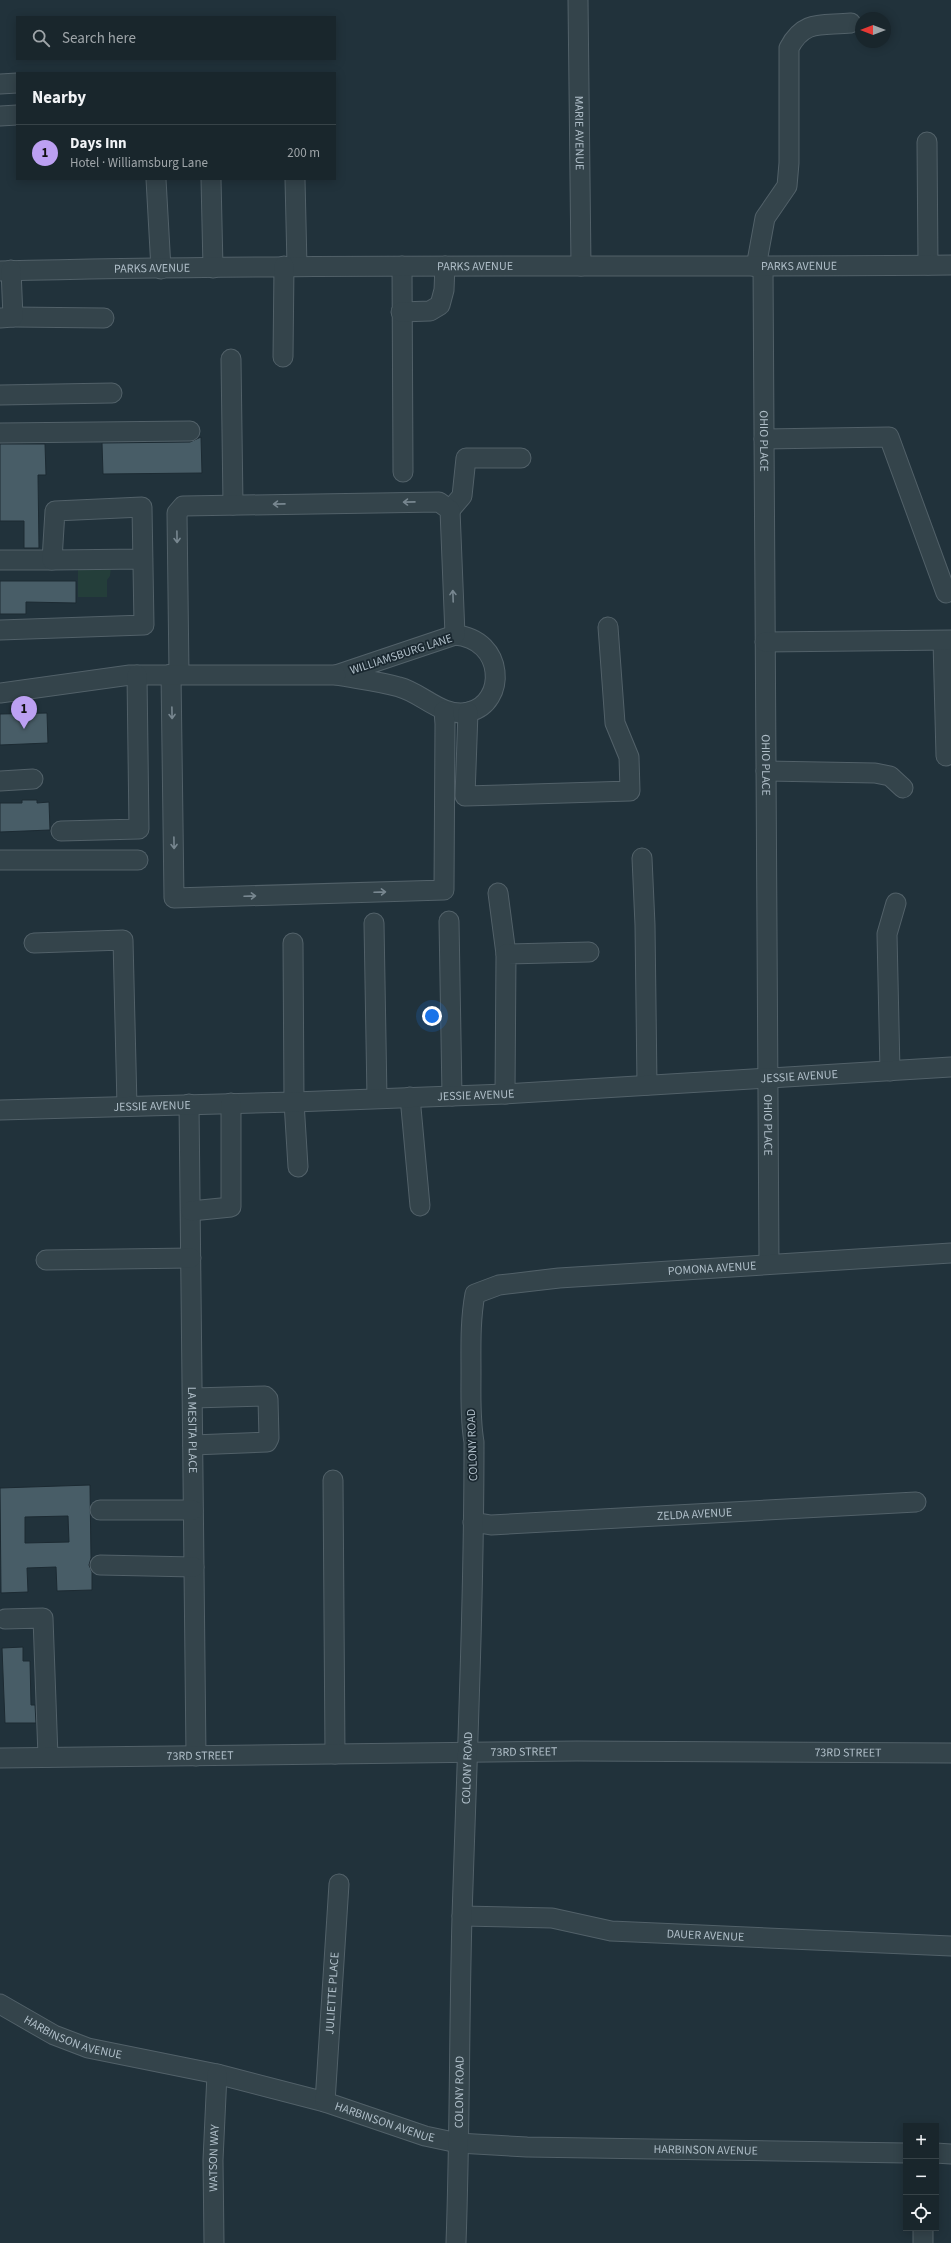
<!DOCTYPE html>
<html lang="en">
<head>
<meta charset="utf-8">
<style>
  body { margin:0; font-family:"Source Sans 3",sans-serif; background:#263238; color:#f1f3f6 }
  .controls { position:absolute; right:12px; bottom:12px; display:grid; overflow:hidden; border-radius:0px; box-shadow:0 2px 10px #0003 }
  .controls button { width:36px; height:36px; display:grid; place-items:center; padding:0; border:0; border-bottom:1px solid #374348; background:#19262c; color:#f1f3f6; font:20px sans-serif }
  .compass { position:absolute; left:855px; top:12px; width:36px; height:36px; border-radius:50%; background:#19262c; box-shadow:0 2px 10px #0003; rotate:270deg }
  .you { position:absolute; left:432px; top:1016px; width:14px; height:14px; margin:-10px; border:3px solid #fff; border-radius:50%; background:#1a73e8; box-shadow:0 0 0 6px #1a73e833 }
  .badge { display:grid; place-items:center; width:26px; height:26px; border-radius:50%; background:#bca0f2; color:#111; font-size:13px; font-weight:700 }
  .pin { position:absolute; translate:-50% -33px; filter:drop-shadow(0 1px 2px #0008) }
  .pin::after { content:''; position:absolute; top:21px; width:14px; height:12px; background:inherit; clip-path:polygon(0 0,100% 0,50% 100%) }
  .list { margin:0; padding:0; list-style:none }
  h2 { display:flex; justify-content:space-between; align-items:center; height:52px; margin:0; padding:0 16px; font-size:17px }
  h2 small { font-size:13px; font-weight:400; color:#9fa5a9 }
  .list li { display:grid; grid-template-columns:26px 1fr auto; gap:12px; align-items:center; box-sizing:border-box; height:56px; padding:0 16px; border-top:1px solid #374348 }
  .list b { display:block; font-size:15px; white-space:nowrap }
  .list p { margin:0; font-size:13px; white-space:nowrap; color:#9fa5a9 }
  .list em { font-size:13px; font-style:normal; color:#9fa5a9 }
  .icon { flex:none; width:22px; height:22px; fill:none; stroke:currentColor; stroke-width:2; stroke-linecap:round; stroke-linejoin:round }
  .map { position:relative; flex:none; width:951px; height:2243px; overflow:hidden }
  .search { position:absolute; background:#19262c; box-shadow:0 2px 10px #0003; left:16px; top:16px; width:320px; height:44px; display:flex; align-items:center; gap:10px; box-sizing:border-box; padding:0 14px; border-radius:0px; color:#9fa5a9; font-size:15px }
  .panel { position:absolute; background:#19262c; box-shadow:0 2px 10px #0003; left:16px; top:72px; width:320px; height:108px; border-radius:0px }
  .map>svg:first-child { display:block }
  .green { fill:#243e3a }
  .building { fill:#485d67; stroke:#1c2a32; fill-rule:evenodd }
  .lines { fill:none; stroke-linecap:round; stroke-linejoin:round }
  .minor-casing { stroke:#526169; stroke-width:21 }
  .minor { stroke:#34444b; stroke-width:19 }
  .oneway { stroke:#788790 }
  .labels { text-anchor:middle; stroke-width:3.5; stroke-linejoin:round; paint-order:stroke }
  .street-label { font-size:12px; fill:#afbec8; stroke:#1a2830 }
</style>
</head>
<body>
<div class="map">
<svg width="951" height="2243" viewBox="0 0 951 2243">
  <rect width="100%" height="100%" fill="#21323b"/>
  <polygon class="green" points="78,565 111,567 110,576 107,580 107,597 78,597"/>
  <g class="building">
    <polygon points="201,437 202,473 103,474 102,443 190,442"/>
    <polygon points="0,444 45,444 46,475 38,475 39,548 24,548 24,521 0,521"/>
    <polygon points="0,581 76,581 76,603 26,602 26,614 0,614"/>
    <polygon points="47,713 48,743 0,745 0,714"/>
    <polygon points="22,800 37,800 37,803 49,802 50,830 0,832 0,803 22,803"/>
    <path d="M90,1485l1,73 -2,7 3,7v18l-35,1 -1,-24 -29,1 1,24 -27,1 -1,-105zM68,1516l1,26 -44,1v-26z"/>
    <polygon points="23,1647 23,1661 30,1661 31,1705 35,1705 36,1723 5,1723 2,1648"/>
  </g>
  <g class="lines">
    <g class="minor-casing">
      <g id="minor">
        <path id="s1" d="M578,0l3,266"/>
        <polyline points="0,84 17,83"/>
        <polyline points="0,116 17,115"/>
        <polyline points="927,142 928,265"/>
        <polyline points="156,179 161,269"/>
        <polyline points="211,179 213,268"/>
        <polyline points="295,179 297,266"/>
        <polyline points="402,266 403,472"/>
        <path d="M756,267l9,-49 22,-32 2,-23v-115c15,-29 33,-22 62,-25"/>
        <path id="s2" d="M763,267l6,997"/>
        <path id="s3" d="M0,271c317,-8 634,-3 951,-6"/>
        <polyline points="401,312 430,311 440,305 444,290 445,266"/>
        <polyline points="13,317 104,318"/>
        <polyline points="0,318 13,317 11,270"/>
        <polyline points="283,357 284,266"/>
        <polyline points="231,359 233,505"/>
        <polyline points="0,395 112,393"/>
        <polyline points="0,433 190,431"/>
        <polyline points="764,439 889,437 946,593"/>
        <polyline points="450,510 462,496 466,458 521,458"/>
        <polyline points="0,560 52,560"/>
        <polyline points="0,630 144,625 142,507 55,511 52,560 143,559"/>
        <path d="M455,635c50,4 52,68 14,77 -28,6 -46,-19 -70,-25 -20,-6 -42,-8 -63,-12z"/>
        <polyline points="943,641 946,756"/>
        <polyline points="765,642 951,640"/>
        <polyline points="171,674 174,898 444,890 445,724 444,711"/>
        <polyline points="179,674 177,513 183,506 439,502 450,510 455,635"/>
        <polyline points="0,693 130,675 336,675"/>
        <polyline points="468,712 465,796 630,791 629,757 615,723 608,627"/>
        <polyline points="766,771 875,773 890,776 903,788"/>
        <polyline points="0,781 33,779"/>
        <polyline points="61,831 139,829 137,675"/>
        <polyline points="642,858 645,925 647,1085"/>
        <polyline points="0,860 138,860"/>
        <polyline points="498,893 506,954"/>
        <polyline points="449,921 452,1096"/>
        <polyline points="374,923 377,1098"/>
        <polyline points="34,943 123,940 127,1106"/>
        <polyline points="293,943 294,1102 298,1167"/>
        <polyline points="890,1071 887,934 896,903"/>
        <polyline points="505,1094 506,954 589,952"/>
        <polyline points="410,1097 420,1206"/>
        <path id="s4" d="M189,1104l7,652"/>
        <path id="s5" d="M0,1110l294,-8 211,-8 446,-27"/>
        <polyline points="191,1211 231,1207 231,1103"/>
        <polyline points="46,1260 191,1258"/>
        <polyline points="193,1398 265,1396 268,1399 269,1438 267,1442 193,1445"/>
        <polyline points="333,1480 335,1754"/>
        <polyline points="100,1510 193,1510"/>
        <path id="s6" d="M473,1522l18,3 425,-23"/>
        <polyline points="100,1565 194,1567"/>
        <polyline points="5,1619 43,1618 48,1757"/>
        <path id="s7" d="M0,1758l577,-7 374,2"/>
        <path id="s8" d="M462,1916l90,2 59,13 340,15"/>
        <path id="s9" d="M0,2004l54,31 34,13 129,26 108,28 100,34 33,7 69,4 379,6"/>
        <path id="s10" d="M325,2102l14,-218"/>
        <polyline points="936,2153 951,2154"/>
        <path id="s11" d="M214,2243l-1,-83 4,-86"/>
        <path id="s12" d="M456,2243c4,-109 3,-218 6,-326 5,-159 12,-317 12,-475 -4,-23 -3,-45 -3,-68 0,-27 -1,-53 4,-80l24,-9 60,-7 392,-25"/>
        <polyline points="923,2243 923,2228"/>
      </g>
    </g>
    <use href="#minor" class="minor"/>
  </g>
  <defs><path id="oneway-shaft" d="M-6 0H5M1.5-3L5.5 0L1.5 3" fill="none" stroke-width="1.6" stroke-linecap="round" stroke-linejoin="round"/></defs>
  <g class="oneway">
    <use href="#oneway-shaft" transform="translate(409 502) rotate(179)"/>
    <use href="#oneway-shaft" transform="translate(279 504) rotate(179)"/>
    <use href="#oneway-shaft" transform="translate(177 537) rotate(89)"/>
    <use href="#oneway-shaft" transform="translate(453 596) rotate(-92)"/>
    <use href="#oneway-shaft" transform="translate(172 713) rotate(89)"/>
    <use href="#oneway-shaft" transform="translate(174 843) rotate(89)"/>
    <use href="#oneway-shaft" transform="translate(380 892) rotate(-2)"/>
    <use href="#oneway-shaft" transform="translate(250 896) rotate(-2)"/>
  </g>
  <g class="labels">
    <g class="street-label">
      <text dy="4" stroke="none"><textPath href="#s1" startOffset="133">MARIE AVENUE</textPath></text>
      <text dy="4" stroke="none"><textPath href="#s3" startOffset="475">PARKS AVENUE</textPath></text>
      <text dy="4" stroke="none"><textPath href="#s3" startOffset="799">PARKS AVENUE</textPath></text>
      <text dy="4" stroke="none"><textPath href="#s3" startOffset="152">PARKS AVENUE</textPath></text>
      <text dy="4" stroke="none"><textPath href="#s2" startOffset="174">OHIO PLACE</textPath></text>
      <text transform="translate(401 654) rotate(-18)" y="4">WILLIAMSBURG LANE</text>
      <text dy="4" stroke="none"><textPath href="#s2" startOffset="498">OHIO PLACE</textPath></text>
      <text dy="4" stroke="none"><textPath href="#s5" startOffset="800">JESSIE AVENUE</textPath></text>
      <text dy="4" stroke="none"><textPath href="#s5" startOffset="476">JESSIE AVENUE</textPath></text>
      <text dy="4" stroke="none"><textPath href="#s5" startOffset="152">JESSIE AVENUE</textPath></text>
      <text dy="4" stroke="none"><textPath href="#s2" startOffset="858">OHIO PLACE</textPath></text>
      <text dy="4" stroke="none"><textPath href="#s12" startOffset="1189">POMONA AVENUE</textPath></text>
      <text dy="4" stroke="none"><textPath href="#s4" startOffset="326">LA MESITA PLACE</textPath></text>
      <text transform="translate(472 1445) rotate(-92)" y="4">COLONY ROAD</text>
      <text dy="4" stroke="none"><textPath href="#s6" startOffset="222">ZELDA AVENUE</textPath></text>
      <text dy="4" stroke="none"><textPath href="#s7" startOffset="524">73RD STREET</textPath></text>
      <text dy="4" stroke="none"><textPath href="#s7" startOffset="848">73RD STREET</textPath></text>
      <text dy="4" stroke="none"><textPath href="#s7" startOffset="200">73RD STREET</textPath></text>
      <text dy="4" stroke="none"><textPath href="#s12" startOffset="475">COLONY ROAD</textPath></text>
      <text dy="4" stroke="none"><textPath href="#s8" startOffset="245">DAUER AVENUE</textPath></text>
      <text dy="4" stroke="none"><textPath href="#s10" startOffset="109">JULIETTE PLACE</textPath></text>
      <text dy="4" stroke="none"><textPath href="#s9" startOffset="81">HARBINSON AVENUE</textPath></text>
      <text dy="4" stroke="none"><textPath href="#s12" startOffset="151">COLONY ROAD</textPath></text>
      <text dy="4" stroke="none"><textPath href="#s9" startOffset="405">HARBINSON AVENUE</textPath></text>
      <text dy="4" stroke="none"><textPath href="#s9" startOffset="729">HARBINSON AVENUE</textPath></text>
      <text dy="4" stroke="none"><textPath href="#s11" startOffset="85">WATSON WAY</textPath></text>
    </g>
  </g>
</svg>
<div class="controls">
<button>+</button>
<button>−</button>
<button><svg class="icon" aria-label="locate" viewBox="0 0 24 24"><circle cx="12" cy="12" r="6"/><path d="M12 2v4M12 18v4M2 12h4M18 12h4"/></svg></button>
</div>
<svg class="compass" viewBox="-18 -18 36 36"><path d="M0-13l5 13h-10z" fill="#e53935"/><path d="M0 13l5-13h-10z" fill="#9fa5a9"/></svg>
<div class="you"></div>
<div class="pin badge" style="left:24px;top:729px">1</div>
<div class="search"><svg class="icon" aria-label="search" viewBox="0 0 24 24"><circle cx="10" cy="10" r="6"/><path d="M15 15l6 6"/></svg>Search here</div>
<section class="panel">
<h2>Nearby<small></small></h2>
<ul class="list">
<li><span class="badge">1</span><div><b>Days Inn</b><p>Hotel · Williamsburg Lane</p></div><em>200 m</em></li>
</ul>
</section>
</div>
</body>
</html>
